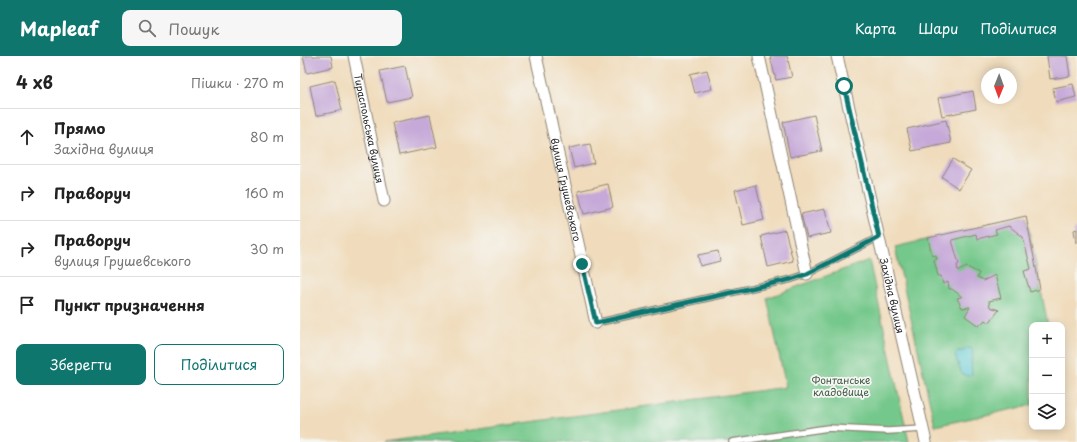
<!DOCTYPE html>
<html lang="uk">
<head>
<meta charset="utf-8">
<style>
  body { margin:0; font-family:"Playpen Sans",sans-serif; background:#f6f6f6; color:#222 }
  .controls { position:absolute; right:12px; bottom:12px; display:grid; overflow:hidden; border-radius:8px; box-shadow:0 2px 10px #0003 }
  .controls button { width:36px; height:36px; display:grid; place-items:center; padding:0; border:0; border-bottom:1px solid #e0e0e0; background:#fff; color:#222; font:20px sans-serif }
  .compass { position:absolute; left:681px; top:12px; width:36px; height:36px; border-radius:50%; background:#fff; box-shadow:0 2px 10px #0003; rotate:181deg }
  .stop { position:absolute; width:12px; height:12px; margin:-9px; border:3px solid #0f766e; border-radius:50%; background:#fff }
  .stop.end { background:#0f766e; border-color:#fff; box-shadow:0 1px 4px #0008 }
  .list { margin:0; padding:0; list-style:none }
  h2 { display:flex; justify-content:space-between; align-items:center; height:52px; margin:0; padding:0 16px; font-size:17px }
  h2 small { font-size:13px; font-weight:400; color:#767676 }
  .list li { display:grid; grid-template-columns:26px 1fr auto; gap:12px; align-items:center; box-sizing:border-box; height:56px; padding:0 16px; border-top:1px solid #e0e0e0 }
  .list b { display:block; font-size:15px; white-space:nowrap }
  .list p { margin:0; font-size:13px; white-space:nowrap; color:#767676 }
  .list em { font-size:13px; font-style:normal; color:#767676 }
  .actions { display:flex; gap:8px; padding:12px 16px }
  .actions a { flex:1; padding:9px 0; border:1px solid #0f766e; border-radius:8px; text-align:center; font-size:14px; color:#0f766e }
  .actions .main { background:#0f766e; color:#fff }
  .icon { flex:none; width:22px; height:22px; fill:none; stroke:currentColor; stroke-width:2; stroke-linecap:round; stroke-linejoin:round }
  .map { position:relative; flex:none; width:777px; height:386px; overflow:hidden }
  header { display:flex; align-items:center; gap:24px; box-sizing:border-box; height:56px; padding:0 20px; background:#0f766e; color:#fff }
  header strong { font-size:19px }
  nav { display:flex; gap:22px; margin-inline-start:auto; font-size:14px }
  .search { width:280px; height:36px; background:#f6f6f6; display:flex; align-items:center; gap:10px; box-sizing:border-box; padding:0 14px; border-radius:8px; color:#767676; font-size:15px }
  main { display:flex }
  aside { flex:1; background:#fff }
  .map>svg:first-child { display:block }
  .green { fill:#74c88b; stroke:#507a5b }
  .water { fill:#5cc9d1; stroke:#447a7e }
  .building { fill:#c6a9d8 }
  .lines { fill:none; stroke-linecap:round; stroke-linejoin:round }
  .service-casing { stroke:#8e8474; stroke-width:8 }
  .minor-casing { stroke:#8e8474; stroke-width:13 }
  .service { stroke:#fff; stroke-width:5.5 }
  .minor { stroke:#fff; stroke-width:11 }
  .route { stroke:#0f766e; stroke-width:5 }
  .labels { text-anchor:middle; stroke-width:3.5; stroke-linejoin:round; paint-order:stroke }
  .street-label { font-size:10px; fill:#2b2b2b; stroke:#f6f6f2 }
  .park-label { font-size:10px; fill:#415a48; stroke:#f6f6f2 }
</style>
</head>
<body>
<header>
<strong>Mapleaf</strong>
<div class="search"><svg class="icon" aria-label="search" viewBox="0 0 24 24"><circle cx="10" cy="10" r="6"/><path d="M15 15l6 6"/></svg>Пошук</div>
<nav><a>Карта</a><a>Шари</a><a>Поділитися</a></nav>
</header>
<main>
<aside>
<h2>4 хв<small>Пішки · 270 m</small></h2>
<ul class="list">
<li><svg class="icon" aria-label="ahead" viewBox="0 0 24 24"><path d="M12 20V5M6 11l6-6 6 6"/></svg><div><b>Прямо</b><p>Західна вулиця</p></div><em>80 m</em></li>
<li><svg class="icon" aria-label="right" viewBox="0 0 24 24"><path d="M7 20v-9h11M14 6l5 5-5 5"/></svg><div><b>Праворуч</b></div><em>160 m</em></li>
<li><svg class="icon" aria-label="right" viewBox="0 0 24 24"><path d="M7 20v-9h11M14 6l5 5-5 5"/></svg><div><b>Праворуч</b><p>вулиця Грушевського</p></div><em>30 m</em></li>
<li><svg class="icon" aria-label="arrive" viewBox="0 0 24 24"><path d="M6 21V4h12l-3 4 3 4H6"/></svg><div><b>Пункт призначення</b></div></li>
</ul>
<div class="actions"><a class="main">Зберегти</a><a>Поділитися</a></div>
</aside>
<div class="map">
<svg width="777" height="386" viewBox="0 0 777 386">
  <rect width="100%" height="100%" fill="#f6f6f2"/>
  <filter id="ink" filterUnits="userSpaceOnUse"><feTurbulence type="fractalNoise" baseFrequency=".025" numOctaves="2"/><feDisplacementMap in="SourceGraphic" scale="8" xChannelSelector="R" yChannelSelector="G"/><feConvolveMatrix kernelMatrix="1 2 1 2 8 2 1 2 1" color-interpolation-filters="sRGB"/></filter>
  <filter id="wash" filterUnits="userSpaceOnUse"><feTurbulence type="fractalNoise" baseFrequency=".012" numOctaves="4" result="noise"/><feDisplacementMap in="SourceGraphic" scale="16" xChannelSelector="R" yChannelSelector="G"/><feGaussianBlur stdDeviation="0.9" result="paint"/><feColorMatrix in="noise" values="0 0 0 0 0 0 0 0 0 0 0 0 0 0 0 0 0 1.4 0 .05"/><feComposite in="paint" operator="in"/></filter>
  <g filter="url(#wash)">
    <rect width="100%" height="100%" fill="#f0dcbc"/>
    <g class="green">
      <polygon points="726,160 748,269 732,269 732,349 635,370 595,191"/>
      <polygon points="569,204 609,386 84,386 486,331 467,242"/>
    </g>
    <path class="water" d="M667,292h4c2,5 3,8 0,12l1,15 -3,1 -7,-2 -7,-19 3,-4h5z"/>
    <g id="blocks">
      <g class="building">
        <polygon points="3,0 31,0 33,11 7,17"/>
        <polygon points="470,0 487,0 492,21 476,24"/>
        <polygon points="747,0 767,0 770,20 750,23"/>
        <polygon points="105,10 112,41 87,46 80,15"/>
        <polygon points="407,14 412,33 395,37 390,18"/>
        <polygon points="35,24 42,54 16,60 10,30"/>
        <polygon points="773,28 776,41 756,46 753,32"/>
        <polygon points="673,35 676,53 642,60 638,42"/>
        <polygon points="130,59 137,91 99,99 92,67"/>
        <polygon points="514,59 522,95 490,101 483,66"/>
        <polygon points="646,64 651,87 612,95 607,73"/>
        <polygon points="290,88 294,107 274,112 269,92"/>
        <polygon points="653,103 671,114 659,133 642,121"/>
        <polygon points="308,128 313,151 284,158 278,135"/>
        <polygon points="456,129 464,164 443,169 435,134"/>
        <polygon points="525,153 531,177 507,182 501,158"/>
        <polygon points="726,160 740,233 730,236 724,215 731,213 723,181 709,170 695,174 697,178 677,183 676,178 652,184 659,208 657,209 658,215 667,211 679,217 677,222 683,225 695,219 701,242 689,245 690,251 699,254 689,267 685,264 679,270 665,260 670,251 662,252 657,242 662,241 652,233 649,233 648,226 643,228 641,220 638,220 634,204 637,203 636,199 632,200 628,182"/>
        <polygon points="777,173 777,187 776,187 774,174"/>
        <polygon points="485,174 493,205 468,211 461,180"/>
        <polygon points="418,195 420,205 400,210 398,199"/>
      </g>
    </g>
  </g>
  <g filter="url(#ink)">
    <use href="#blocks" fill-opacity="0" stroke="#8e8474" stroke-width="1"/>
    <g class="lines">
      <g class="service-casing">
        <g id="service">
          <polyline points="296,267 492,223 507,218 579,181"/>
          <polyline points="432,386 528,372 588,375 623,373"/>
        </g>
      </g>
      <g class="minor-casing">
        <g id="minor">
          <path id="s1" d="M54,0l30,145"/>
          <path id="s2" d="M236,0l60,267"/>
          <polyline points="459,0 507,218"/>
          <path id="s3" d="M537,0l89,386"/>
        </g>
      </g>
      <use href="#service" class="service"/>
      <use href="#minor" class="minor"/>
    </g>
  </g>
  <g class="lines" filter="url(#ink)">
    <polyline class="route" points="282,208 296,267 492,223 507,218 579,181 544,30"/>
  </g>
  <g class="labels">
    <g class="street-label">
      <text dy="4" stroke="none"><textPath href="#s1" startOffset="74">Тираспольська вулиця</textPath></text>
      <text dy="4" stroke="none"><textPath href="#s2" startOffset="137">вулиця Грушевського</textPath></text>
      <text dy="4" stroke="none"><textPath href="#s3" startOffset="246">Західна вулиця</textPath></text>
    </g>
    <g class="park-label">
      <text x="541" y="328">Фонтанське<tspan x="541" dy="12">кладовище</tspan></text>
    </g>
  </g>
</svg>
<div class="controls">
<button>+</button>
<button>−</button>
<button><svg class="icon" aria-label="layers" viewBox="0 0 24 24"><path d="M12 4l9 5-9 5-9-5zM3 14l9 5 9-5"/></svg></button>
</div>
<svg class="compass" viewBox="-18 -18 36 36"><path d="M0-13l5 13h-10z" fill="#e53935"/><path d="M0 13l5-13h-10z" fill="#767676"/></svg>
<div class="stop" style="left:544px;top:30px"></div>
<div class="stop end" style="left:282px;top:208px"></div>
</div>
</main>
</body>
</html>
